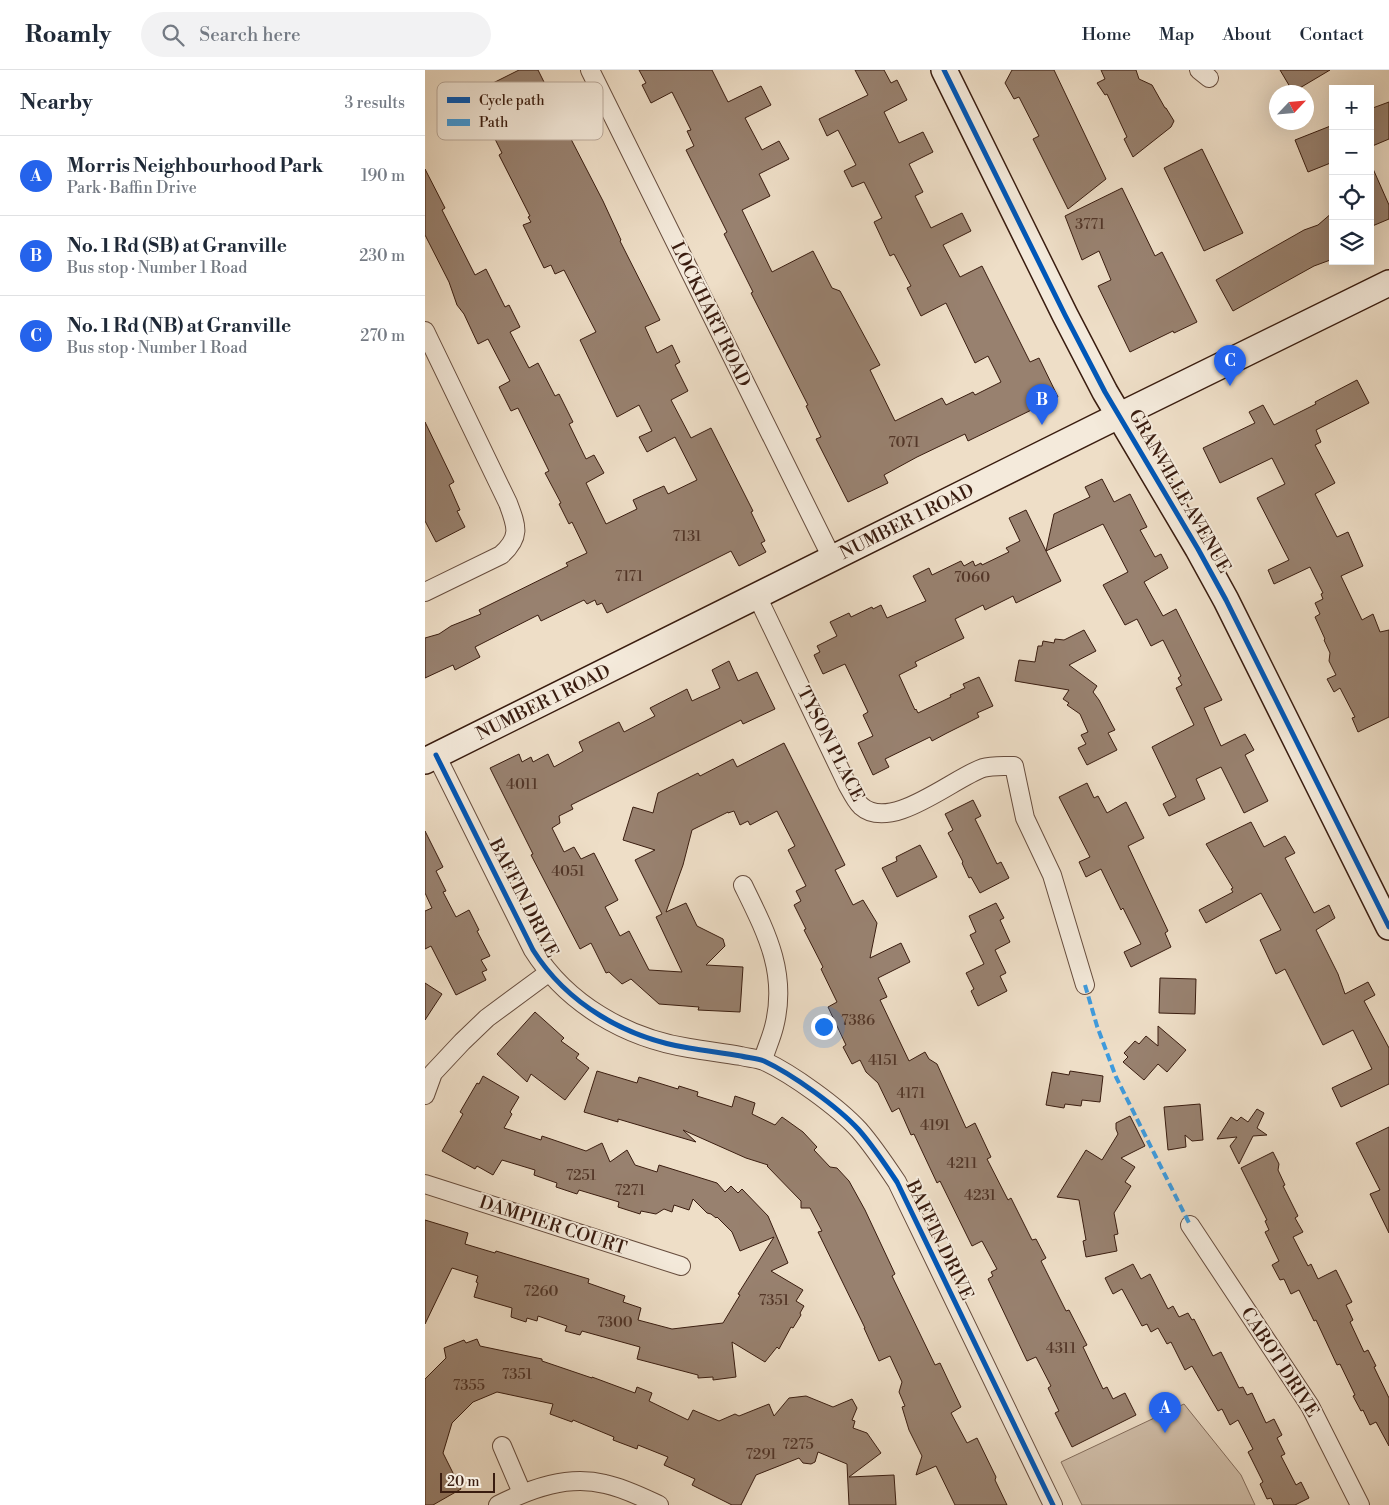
<!DOCTYPE html>
<html lang="en">
<head>
<meta charset="utf-8">
<style>
  body { margin:0; font-family:"Libre Bodoni",serif; background:#f2f2f3; color:#1f2937 }
  .controls { position:absolute; right:15px; top:15px; display:grid; overflow:hidden; border-radius:0px; box-shadow:0 5px 20px #0002 }
  .controls button { width:45px; height:45px; display:grid; place-items:center; padding:0; border:0; border-bottom:1px solid #e0e1e3; background:#fff; color:#1f2937; font:25px sans-serif }
  .compass { position:absolute; left:844px; top:15px; width:45px; height:45px; border-radius:50%; background:#fff; box-shadow:0 5px 20px #0002; rotate:64deg }
  .scale { position:absolute; left:15px; bottom:12px; width:55px; box-sizing:border-box; padding-left:5px; border:2px solid #3a1d10; border-top:0; font-size:14px; line-height:18px; white-space:nowrap; color:#3a1d10; -webkit-text-stroke:4px #f4eadb; paint-order:stroke }
  .you { position:absolute; left:398px; top:956px; width:18px; height:18px; margin:-12px; border:4px solid #fff; border-radius:50%; background:#1a73e8; box-shadow:0 0 0 8px #1a73e833 }
  .badge { display:grid; place-items:center; width:32px; height:32px; border-radius:50%; background:#2563eb; color:#fff; font-size:16px; font-weight:700 }
  .pin { position:absolute; translate:-50% -41px; filter:drop-shadow(0 1px 2px #0008) }
  .pin::after { content:''; position:absolute; top:26px; width:18px; height:15px; background:inherit; clip-path:polygon(0 0,100% 0,50% 100%) }
  .list { margin:0; padding:0; list-style:none }
  h2 { display:flex; justify-content:space-between; align-items:center; height:65px; margin:0; padding:0 20px; font-size:21px }
  h2 small { font-size:16px; font-weight:400; color:#747a83 }
  .list li { display:grid; grid-template-columns:32px 1fr auto; gap:15px; align-items:center; box-sizing:border-box; height:80px; padding:0 20px; border-top:1px solid #e0e1e3 }
  .list b { display:block; font-size:19px; white-space:nowrap }
  .list p { margin:0; font-size:16px; white-space:nowrap; color:#747a83 }
  .list em { font-size:16px; font-style:normal; color:#747a83 }
  .icon { flex:none; width:28px; height:28px; fill:none; stroke:currentColor; stroke-width:2; stroke-linecap:round; stroke-linejoin:round }
  .map { position:relative; flex:none; width:964px; height:1435px; overflow:hidden }
  header { display:flex; align-items:center; gap:30px; box-sizing:border-box; height:70px; padding:0 25px; background:#fff; border-bottom:1px solid #e0e1e3 }
  header strong { font-size:24px }
  nav { display:flex; gap:28px; margin-inline-start:auto; font-size:18px }
  .search { width:350px; height:45px; background:#f2f2f3; display:flex; align-items:center; gap:12px; box-sizing:border-box; padding:0 18px; border-radius:28px; color:#747a83; font-size:19px }
  main { display:flex }
  aside { flex:1; background:#fff }
  .map>svg:first-child { display:block }
  .green { fill:#cfbda8; stroke:#846d5c }
  .building { fill:#98816f; stroke:#3a1d10 }
  .lines { fill:none; stroke-linecap:round; stroke-linejoin:round }
  .street-casing { stroke:#674d3e; stroke-width:20 }
  .secondary-casing { stroke:#3a1d10; stroke-width:28 }
  .street { stroke:#f4eadb; stroke-width:18 }
  .secondary { stroke:#f4eadb; stroke-width:25 }
  .quiet { stroke:#3e9bde; stroke-width:4; stroke-dasharray:8 4; stroke-linecap:butt }
  .cycleway-casing { stroke:#f4eadb; stroke-width:8 }
  .cycleway { stroke:#0057b8; stroke-width:5 }
  .labels { text-anchor:middle; stroke-width:4; stroke-linejoin:round; paint-order:stroke }
  .number-label { font-size:15px; fill:#523628 }
  .street-label { font-size:18px; fill:#3a1d10; stroke:#f4eadb }
  .key { fill:#f4eadb; stroke:#bcac9e; stroke-width:1 }
  .key-label { font-size:14px; fill:#3a1d10 }
</style>
</head>
<body>
<header>
<strong>Roamly</strong>
<div class="search"><svg class="icon" aria-label="search" viewBox="0 0 24 24"><circle cx="10" cy="10" r="6"/><path d="M15 15l6 6"/></svg>Search here</div>
<nav><a>Home</a><a>Map</a><a>About</a><a>Contact</a></nav>
</header>
<main>
<aside>
<h2>Nearby<small>3 results</small></h2>
<ul class="list">
<li><span class="badge">A</span><div><b>Morris Neighbourhood Park</b><p>Park · Baffin Drive</p></div><em>190 m</em></li>
<li><span class="badge">B</span><div><b>No. 1 Rd (SB) at Granville</b><p>Bus stop · Number 1 Road</p></div><em>230 m</em></li>
<li><span class="badge">C</span><div><b>No. 1 Rd (NB) at Granville</b><p>Bus stop · Number 1 Road</p></div><em>270 m</em></li>
</ul>
</aside>
<div class="map">
<svg width="964" height="1435" viewBox="0 0 964 1435">
  <rect width="100%" height="100%" fill="#eedec7"/>
  <filter id="stains"><feTurbulence type="fractalNoise" baseFrequency=".004" numOctaves="4"/><feColorMatrix values="0 0 0 0 .2 0 0 0 0 .09 0 0 0 0 .02 0 0 0 .5 -.17"/></filter>
  <radialGradient id="worn" r=".72"><stop offset=".6" stop-color="#630" stop-opacity="0"/><stop offset="1" stop-color="#630" stop-opacity=".3"/></radialGradient>
  <polygon class="green" points="759,1334 816,1405 830,1435 657,1435 636,1392"/>
  <g class="building">
    <polygon points="94,0 113,0 119,12 117,13 178,131 196,170 195,171 235,250 220,257 232,283 247,275 255,292 250,295 263,321 246,330 266,368 286,358 328,441 326,442 340,471 336,473 341,482 314,496 306,481 182,543 177,533 172,535 170,530 162,534 159,530 116,551 113,545 50,577 55,587 30,600 28,595 0,608 0,568 14,564 26,556 56,544 54,540 143,496 141,493 162,483 147,452 144,454 134,434 136,433 120,403 124,401 93,338 86,341 74,317 85,311 63,269 53,274 39,244 32,235 24,212 0,165 0,99 20,138 17,140 50,205 61,199 80,237 84,235 95,257 85,262 104,298 113,293 130,326 134,324 148,352 144,354 161,389 169,385 179,403 161,413 181,454 212,439 208,430 221,424 239,416 243,424 272,410 250,367 222,382 214,367 227,361 214,335 192,347 155,270 171,262 139,200 130,204 126,195 119,198 98,155 106,152 103,147 105,146 74,85 77,83 60,49 55,51 42,26"/>
    <polygon points="214,0 287,0 303,32 336,16 346,35 320,48 337,80 354,71 364,89 334,104 345,126 317,140 347,202 388,181 407,218 415,221 455,295 445,300 470,351 517,328 521,335 548,322 550,325 576,312 563,286 550,293 521,233 496,246 482,218 486,216 469,184 465,186 449,152 457,148 439,112 427,117 419,101 431,95 413,60 402,66 394,49 443,25 430,0 459,0 466,13 472,10 482,30 459,42 474,73 498,62 508,82 484,94 498,122 490,126 506,158 537,143 546,161 518,175 535,207 557,196 605,292 614,288 633,327 543,371 540,364 492,387 459,405 463,413 423,432 391,369 396,367 381,336 383,335 326,223 328,222 299,164 302,162 261,80 269,76 262,61 266,60 247,22 226,33 217,15 221,13"/>
    <polygon points="587,0 629,0 681,109 643,139 608,69 614,66 594,27 589,29 580,13"/>
    <polygon points="676,0 711,0 714,9 727,15 740,38 741,38 749,51 746,57 708,87 699,69 702,67 682,24 680,25 672,13 680,9"/>
    <polygon points="855,0 905,0 868,22"/>
    <polygon points="964,32 964,69 945,77 945,39"/>
    <polygon points="908,55 908,92 883,102 870,70"/>
    <polygon points="777,79 818,163 779,181 739,98"/>
    <polygon points="945,92 964,135 964,149 945,157"/>
    <polygon points="697,118 730,186 737,182 772,252 749,263 748,261 705,282 673,216 686,210 674,181 657,190 640,146"/>
    <polygon points="908,142 908,189 889,196 808,241 791,210 879,160 893,155"/>
    <polygon points="932,310 944,333 891,360 896,372 890,375 910,413 890,424 912,467 923,462 938,496 916,506 937,550 948,544 955,562 964,560 964,647 933,662 927,648 930,647 915,618 909,622 902,609 911,605 904,591 905,583 899,570 900,569 890,547 895,544 890,533 898,529 896,524 898,523 885,497 849,514 843,500 864,490 832,428 860,414 847,388 795,413 778,378 830,353 824,342 838,335 849,355 891,334 890,332"/>
    <polygon points="0,352 29,412 24,415 35,440 32,441 40,457 11,472 0,451"/>
    <polygon points="677,409 689,432 705,424 722,457 715,460 730,487 736,484 743,498 719,512 738,546 751,539 797,630 779,638 796,676 820,664 829,680 820,685 843,731 819,743 796,697 771,709 780,729 744,746 738,734 751,727 727,677 769,655 751,618 757,615 753,608 756,606 738,570 726,576 712,549 700,555 678,515 703,502 678,454 621,481 636,511 591,533 588,526 560,540 558,535 530,549 539,568 490,592 492,596 474,605 490,640 491,639 493,643 526,627 525,625 540,618 538,614 554,607 568,636 552,643 554,647 522,663 507,671 505,667 460,689 464,697 448,705 433,673 448,666 438,645 443,642 420,594 398,604 389,585 395,582 392,576 412,566 405,552 424,543 426,547 447,537 448,539 456,535 462,548 501,531 488,506 504,498 507,505 536,491 539,496 548,491 550,496 556,493 557,495 584,482 581,478 595,471 584,448 601,440 621,481 629,444 665,427 660,417"/>
    <polygon points="659,560 671,581 644,595 672,616 668,622 674,630 690,660 683,663 692,680 662,695 653,678 661,674 656,665 663,662 655,644 642,635 644,633 638,629 644,620 590,611 594,590 610,592 613,576 617,576 618,571 629,573 630,569 639,570"/>
    <polygon points="304,591 313,611 332,602 350,639 318,654 316,650 146,735 148,739 134,746 135,753 127,758 139,782 149,777 156,789 169,783 193,830 180,837 195,866 204,861 224,900 257,902 231,847 237,844 210,790 230,780 198,770 208,737 228,743 233,723 273,703 275,706 308,689 312,697 359,673 420,795 410,800 428,835 438,830 452,853 445,888 476,873 485,892 453,908 462,927 455,930 484,991 500,982 504,989 512,994 541,1058 550,1053 566,1087 562,1089 583,1130 586,1128 607,1170 611,1169 621,1188 616,1191 641,1241 644,1240 662,1275 658,1277 678,1319 682,1317 688,1329 700,1323 711,1345 647,1377 630,1343 634,1341 623,1318 626,1316 611,1287 602,1291 563,1209 568,1206 566,1202 572,1199 557,1171 547,1176 515,1111 512,1113 489,1064 486,1065 474,1038 467,1042 453,1013 441,1002 435,990 427,994 418,977 421,975 403,937 412,932 396,899 398,897 379,860 381,859 369,835 376,831 371,821 381,816 363,780 370,776 352,741 325,755 323,751 315,755 309,741 303,743 303,742 267,760 258,795 241,842 261,833 272,856 298,869 300,876 281,895 318,897 315,942 273,940 274,937 234,934 206,909 197,914 184,902 181,903 166,873 155,879 106,785 108,784 65,698 94,684 97,692 106,687 108,692 123,684 129,697 158,681 154,672 194,652 199,662 230,646 225,638 262,619 267,631 295,618 287,600"/>
    <polygon points="662,713 669,728 673,726 682,743 701,732 719,768 703,776 743,861 740,863 746,877 706,897 699,882 716,874 698,838 696,840 676,799 661,807 654,792 665,787 634,727"/>
    <polygon points="548,730 556,746 550,749 558,765 572,794 576,792 584,808 555,823 546,807 544,808 537,793 538,792 523,763 528,760 520,744"/>
    <polygon points="826,752 839,777 860,766 870,783 860,788 889,843 904,835 910,848 891,860 913,904 920,924 943,912 950,925 939,931 964,978 964,1014 916,1037 907,1018 947,999 928,960 898,975 860,899 851,904 835,870 856,860 836,823 781,853 774,840 808,822 806,819 808,818 781,774"/>
    <polygon points="0,761 18,797 11,801 21,821 18,822 31,847 44,840 54,860 52,861 65,886 56,890 62,900 57,902 61,910 31,925 6,876 0,879 0,841 7,838 0,823"/>
    <polygon points="495,775 512,807 472,827 457,798 472,791 471,787"/>
    <polygon points="571,833 579,848 575,850 585,872 570,880 581,903 575,906 582,921 553,936 546,921 549,919 541,903 559,894 545,865 551,862 544,846"/>
    <polygon points="735,908 771,909 770,944 734,943"/>
    <polygon points="0,913 17,924 0,950"/>
    <polygon points="110,942 139,968 136,971 154,984 151,988 164,998 140,1030 106,1004 102,1012 72,984"/>
    <polygon points="733,956 761,980 742,1002 733,994 719,1010 698,992 703,987 699,983 710,971 714,974 721,966 733,976"/>
    <polygon points="172,1001 212,1013 214,1007 253,1019 254,1016 273,1022 272,1026 307,1037 310,1026 330,1033 327,1044 350,1055 357,1047 378,1062 392,1077 389,1080 405,1097 412,1098 424,1111 440,1140 470,1204 467,1206 510,1295 515,1293 523,1310 536,1337 526,1343 542,1373 552,1368 571,1407 570,1410 582,1435 530,1435 511,1396 491,1405 497,1386 484,1360 477,1337 480,1336 474,1322 477,1312 465,1286 454,1291 439,1258 440,1258 393,1162 397,1161 385,1138 376,1138 376,1131 342,1096 343,1095 321,1088 258,1060 271,1072 193,1049 193,1052 159,1042"/>
    <polygon points="645,1001 678,1006 675,1032 657,1030 656,1036 640,1034 639,1038 621,1035 627,1002 644,1005"/>
    <polygon points="58,1006 94,1027 85,1042 87,1044 79,1058 116,1070 117,1066 161,1081 177,1073 185,1092 202,1080 210,1095 232,1102 234,1095 292,1113 300,1122 306,1116 313,1123 317,1119 343,1146 363,1193 346,1201 378,1220 371,1231 379,1236 375,1243 376,1245 368,1258 366,1257 354,1279 352,1277 340,1292 307,1272 311,1307 288,1310 288,1307 273,1308 273,1305 212,1289 215,1277 157,1261 155,1265 140,1261 142,1256 113,1246 112,1251 102,1248 101,1252 86,1247 87,1238 49,1227 53,1213 51,1212 53,1206 27,1198 0,1254 0,1150 43,1163 40,1174 70,1183 71,1181 164,1209 163,1213 200,1226 198,1232 216,1238 213,1250 247,1259 298,1253 315,1225 313,1224 349,1167 315,1181 307,1162 292,1147 291,1148 286,1144 282,1143 268,1129 264,1140 249,1135 247,1142 239,1139 231,1144 216,1141 215,1144 193,1137 194,1132 154,1120 152,1124 131,1117 132,1113 109,1105 110,1100 77,1090 68,1105 52,1096 50,1099 17,1081 38,1044 35,1042 52,1013 54,1014"/>
    <polygon points="775,1034 778,1070 767,1071 760,1065 761,1077 743,1080 739,1037"/>
    <polygon points="832,1039 839,1043 832,1058 842,1065 828,1066 814,1094 805,1076 812,1067 792,1069 806,1047 812,1051 816,1047 823,1052"/>
    <polygon points="705,1046 720,1076 696,1088 710,1097 700,1112 706,1116 689,1143 693,1164 689,1165 692,1181 661,1187 658,1171 661,1170 654,1130 632,1127 661,1080 677,1090 693,1064 691,1059 691,1053"/>
    <polygon points="964,1057 964,1163 945,1124 955,1120 931,1073"/>
    <polygon points="848,1082 854,1094 853,1100 860,1115 858,1116 873,1146 870,1148 878,1162 868,1167 883,1196 886,1194 893,1209 911,1200 927,1232 921,1235 928,1250 925,1252 939,1282 943,1280 951,1296 949,1297 964,1328 964,1376 951,1352 945,1355 938,1340 936,1341 928,1326 930,1325 915,1294 912,1295 891,1250 889,1251 874,1220 866,1224 859,1209 855,1210 847,1195 854,1191 840,1162 844,1160 840,1151 842,1150 816,1098"/>
    <polygon points="708,1194 716,1209 725,1204 743,1239 748,1236 754,1247 763,1243 767,1250 769,1249 788,1286 796,1282 814,1318 818,1317 822,1325 827,1323 841,1353 849,1349 857,1365 852,1368 860,1384 856,1386 871,1415 876,1412 884,1428 870,1435 849,1435 846,1428 842,1429 835,1414 838,1412 823,1382 828,1379 813,1350 805,1355 797,1339 793,1341 767,1296 760,1300 746,1272 742,1274 733,1258 726,1262 722,1254 717,1256 697,1219 688,1224 680,1208"/>
    <polygon points="52,1269 55,1276 117,1289 117,1291 167,1308 167,1307 210,1323 212,1317 227,1323 224,1331 263,1350 268,1340 294,1351 310,1344 314,1346 344,1334 349,1346 364,1328 381,1326 408,1337 427,1329 432,1338 427,1350 430,1351 428,1358 442,1363 456,1383 424,1407 469,1405 471,1435 424,1435 422,1394 393,1382 390,1392 386,1394 378,1393 374,1388 331,1405 316,1435 307,1435 267,1415 270,1409 239,1395 243,1387 213,1375 212,1379 188,1370 189,1367 148,1350 147,1352 125,1344 128,1334 72,1322 48,1332 27,1353 18,1383 36,1419 8,1435 0,1435 0,1309 21,1288 19,1278 39,1270 41,1273"/>
  </g>
  <g class="lines">
    <g class="street-casing">
      <g id="street">
        <polyline points="165,0 407,488"/>
        <polyline points="774,0 784,8"/>
        <path d="M0,261l83,172c9,24 13,34 -7,52l-76,37"/>
        <path d="M332,526l90,188c4,7 8,16 14,22 30,27 92,-28 122,-38 9,-3 21,-2 31,-2l11,52 27,57 33,110"/>
        <path d="M11,685l97,195c34,54 93,88 156,98 17,3 35,5 52,8 7,2 16,2 23,5 28,13 74,46 95,69 14,16 26,34 38,52l156,323"/>
        <path d="M318,815c23,47 45,88 31,142 -3,12 -8,22 -11,33"/>
        <polyline points="0,1025 8,1003 37,972 62,948 123,903"/>
        <polyline points="0,1114 256,1196"/>
        <polyline points="765,1155 885,1336 935,1435"/>
        <polyline points="77,1376 97,1423"/>
        <path d="M73,1435c34,-17 70,-30 107,-21 19,4 37,13 54,21"/>
      </g>
    </g>
    <g class="secondary-casing">
      <g id="secondary">
        <polyline points="519,0 640,245 680,322 773,479 801,530 964,857"/>
        <path id="s1" d="M0,691l673,-335 291,-143"/>
      </g>
    </g>
    <use href="#street" class="street"/>
    <use href="#secondary" class="secondary"/>
    <polyline class="quiet" points="660,915 672,956 691,1007 765,1155"/>
    <g class="cycleway-casing">
      <g id="cycleway">
        <polyline points="519,0 640,245 680,322 773,479 801,530 964,857"/>
        <path d="M11,685l97,195c34,54 93,88 156,98 17,3 35,5 52,8 7,2 16,2 23,5 28,13 74,46 95,69 14,16 26,34 38,52l156,323"/>
      </g>
    </g>
    <use href="#cycleway" class="cycleway"/>
  </g>
  <g class="labels">
    <g class="number-label">
      <text x="665" y="159">3771</text>
      <text x="479" y="377">7071</text>
      <text x="262" y="471">7131</text>
      <text x="204" y="511">7171</text>
      <text x="547" y="512">7060</text>
      <text x="97" y="719">4011</text>
      <text x="143" y="806">4051</text>
      <text x="433" y="955">7386</text>
      <text x="458" y="995">4151</text>
      <text x="486" y="1028">4171</text>
      <text x="510" y="1060">4191</text>
      <text x="537" y="1098">4211</text>
      <text x="156" y="1110">7251</text>
      <text x="205" y="1125">7271</text>
      <text x="555" y="1130">4231</text>
      <text x="116" y="1226">7260</text>
      <text x="349" y="1235">7351</text>
      <text x="190" y="1257">7300</text>
      <text x="636" y="1283">4311</text>
      <text x="92" y="1309">7351</text>
      <text x="44" y="1320">7355</text>
      <text x="373" y="1379">7275</text>
      <text x="336" y="1389">7291</text>
    </g>
    <g class="street-label">
      <text transform="translate(286 244) rotate(64)" y="6">LOCKHART ROAD</text>
      <text transform="translate(755 421) rotate(60)" y="6">GRANVILLE AVENUE</text>
      <text dy="6" stroke="none"><textPath href="#s1" startOffset="538">NUMBER 1 ROAD</textPath></text>
      <text dy="6" stroke="none"><textPath href="#s1" startOffset="132">NUMBER 1 ROAD</textPath></text>
      <text transform="translate(406 674) rotate(63)" y="6">TYSON PLACE</text>
      <text transform="translate(99 828) rotate(63)" y="6">BAFFIN DRIVE</text>
      <text transform="translate(128 1155) rotate(18)" y="6">DAMPIER COURT</text>
      <text transform="translate(515 1170) rotate(64)" y="6">BAFFIN DRIVE</text>
      <text transform="translate(855 1292) rotate(57)" y="6">CABOT DRIVE</text>
    </g>
  </g>
  <rect x="12" y="12" width="166" height="58" rx="8" class="key"/>
  <rect x="22" y="27" width="23" height="6" fill="#0057b8"/>
  <rect x="22" y="49" width="23" height="7" fill="#3e9bde"/>
  <g class="key-label">
    <text x="54" y="35">Cycle path</text>
    <text x="54" y="57">Path</text>
  </g>
  <rect width="100%" height="100%" filter="url(#stains)"/>
  <rect width="100%" height="100%" fill="url(#worn)"/>
</svg>
<div class="controls">
<button>+</button>
<button>−</button>
<button><svg class="icon" aria-label="locate" viewBox="0 0 24 24"><circle cx="12" cy="12" r="6"/><path d="M12 2v4M12 18v4M2 12h4M18 12h4"/></svg></button>
<button><svg class="icon" aria-label="layers" viewBox="0 0 24 24"><path d="M12 4l9 5-9 5-9-5zM3 14l9 5 9-5"/></svg></button>
</div>
<svg class="compass" viewBox="-18 -18 36 36"><path d="M0-13l5 13h-10z" fill="#e53935"/><path d="M0 13l5-13h-10z" fill="#747a83"/></svg>
<div class="scale">20 m</div>
<div class="you"></div>
<div class="pin badge" style="left:740px;top:1363px">A</div>
<div class="pin badge" style="left:617px;top:355px">B</div>
<div class="pin badge" style="left:805px;top:316px">C</div>
</div>
</main>
</body>
</html>
